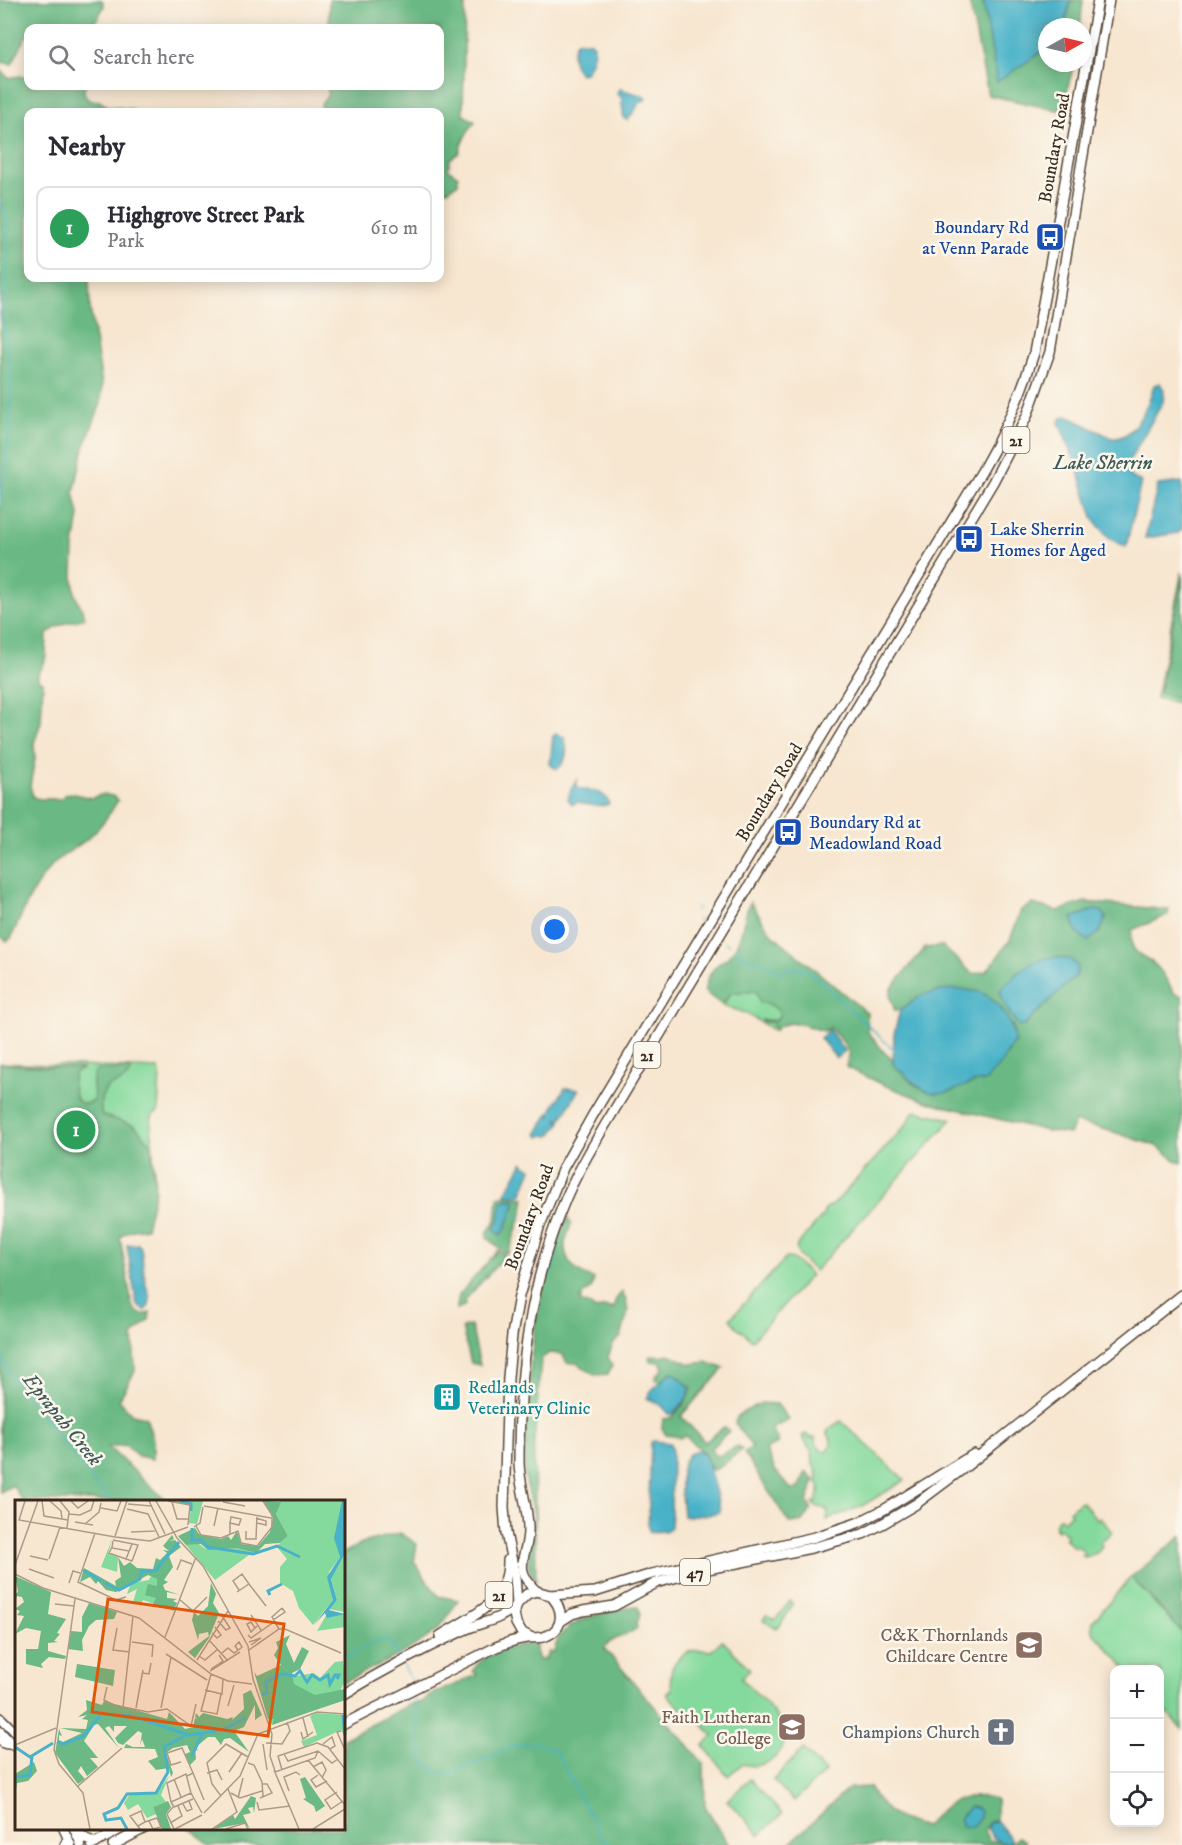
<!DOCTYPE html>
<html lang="en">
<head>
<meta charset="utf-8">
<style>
  body { margin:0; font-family:"IM FELL DW Pica",serif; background:#f7f7f7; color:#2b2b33 }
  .controls { position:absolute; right:18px; bottom:18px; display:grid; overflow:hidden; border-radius:12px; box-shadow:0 3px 15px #0003 }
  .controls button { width:54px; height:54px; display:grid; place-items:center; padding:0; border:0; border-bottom:2px solid #e1e1e2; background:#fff; color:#2b2b33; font:30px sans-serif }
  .compass { position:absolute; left:1038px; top:18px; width:54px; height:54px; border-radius:50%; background:#fff; box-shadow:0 3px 15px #0003; rotate:82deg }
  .you { position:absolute; left:555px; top:930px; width:21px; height:21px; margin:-15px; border:4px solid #fff; border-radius:50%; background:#1a73e8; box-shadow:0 0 0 9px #1a73e833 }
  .badge { display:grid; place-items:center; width:39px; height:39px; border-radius:50%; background:#b45309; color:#fff; font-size:20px; font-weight:700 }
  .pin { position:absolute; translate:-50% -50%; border:3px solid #fff; box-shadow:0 2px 6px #0006 }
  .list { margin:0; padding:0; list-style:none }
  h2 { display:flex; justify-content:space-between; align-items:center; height:78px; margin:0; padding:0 24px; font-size:26px }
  h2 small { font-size:20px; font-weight:400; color:#7c7c81 }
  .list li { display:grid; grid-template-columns:39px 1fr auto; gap:18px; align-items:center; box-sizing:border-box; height:84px; margin:0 12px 12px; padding:0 12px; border:2px solid #e1e1e2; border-radius:12px }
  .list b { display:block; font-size:22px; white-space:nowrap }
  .list p { margin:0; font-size:20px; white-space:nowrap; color:#7c7c81 }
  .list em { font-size:20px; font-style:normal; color:#7c7c81 }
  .icon { flex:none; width:33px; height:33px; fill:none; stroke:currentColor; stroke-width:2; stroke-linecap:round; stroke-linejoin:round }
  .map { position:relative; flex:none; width:1182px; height:1845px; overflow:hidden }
  .search { position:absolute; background:#fff; box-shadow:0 3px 15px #0003; left:24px; top:24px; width:420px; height:66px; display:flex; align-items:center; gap:15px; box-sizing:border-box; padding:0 21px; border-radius:12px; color:#7c7c81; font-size:22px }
  .panel { position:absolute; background:#fff; box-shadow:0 3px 15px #0003; left:24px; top:108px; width:420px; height:174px; border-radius:12px }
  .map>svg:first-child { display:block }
  .green { fill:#84d99c; stroke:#60825d; stroke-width:1.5 }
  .forest { fill:#6bb984; stroke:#537251; stroke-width:1.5; fill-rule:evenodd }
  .water { fill:#49b2c8; stroke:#426e73; stroke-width:1.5 }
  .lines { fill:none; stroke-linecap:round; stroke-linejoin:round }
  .stream { stroke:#49b2c8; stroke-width:1.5 }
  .secondary-casing { stroke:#574639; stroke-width:11 }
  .trunk-casing { stroke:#574639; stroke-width:12 }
  .secondary { stroke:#fff; stroke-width:8 }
  .trunk { stroke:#fff; stroke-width:9 }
  .labels { text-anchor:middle; stroke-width:5; stroke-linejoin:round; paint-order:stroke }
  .shield { fill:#fbf7ec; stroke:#75685c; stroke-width:1.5 }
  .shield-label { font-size:16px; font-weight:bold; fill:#3b2a1e }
  .street-label { font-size:18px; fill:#3b2a1e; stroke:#fbf7ec }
  .transit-label { font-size:18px; fill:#164399; stroke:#fbf7ec; text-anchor:start }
  .culture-label { font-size:18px; fill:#0d838f; stroke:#fbf7ec; text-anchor:start }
  .education-label { font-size:18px; fill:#785e54; stroke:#fbf7ec; text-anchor:end }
  .worship-label { font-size:18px; fill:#5b616d; stroke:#fbf7ec; text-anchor:end }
  .water-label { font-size:20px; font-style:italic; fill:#405a5a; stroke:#fbf7ec }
  .inset-river { fill:none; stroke:#49b2c8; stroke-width:3 }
  .inset-road { fill:none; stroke:#ac9b89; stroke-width:1.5 }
  .view { fill:#df570d; fill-opacity:0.15; stroke:#df570d; stroke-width:3 }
  .inset-edge { fill:none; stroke:#3b2a1e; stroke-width:3 }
</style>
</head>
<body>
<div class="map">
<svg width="1182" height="1845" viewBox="0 0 1182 1845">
  <rect width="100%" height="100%" fill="#fbf7ec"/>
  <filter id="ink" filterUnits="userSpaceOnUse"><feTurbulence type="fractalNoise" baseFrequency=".0167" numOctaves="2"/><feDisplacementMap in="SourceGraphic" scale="12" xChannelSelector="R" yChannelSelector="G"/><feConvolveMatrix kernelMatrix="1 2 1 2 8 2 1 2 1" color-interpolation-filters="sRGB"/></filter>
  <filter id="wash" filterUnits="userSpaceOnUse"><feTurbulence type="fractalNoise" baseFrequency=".008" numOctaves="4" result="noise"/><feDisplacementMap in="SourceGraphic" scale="24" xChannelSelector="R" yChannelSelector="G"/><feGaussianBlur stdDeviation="1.35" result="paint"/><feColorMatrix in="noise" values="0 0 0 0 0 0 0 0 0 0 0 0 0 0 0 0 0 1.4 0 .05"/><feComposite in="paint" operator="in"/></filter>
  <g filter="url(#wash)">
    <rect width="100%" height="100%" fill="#f7e6d0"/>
    <g class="green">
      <polygon points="1182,571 1182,704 1156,698"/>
      <polygon points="756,991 786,1014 775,1031 747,1014 723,1005 731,993"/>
      <polygon points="0,1063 158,1069 160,1073 158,1112 153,1114 151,1121 155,1184 0,1179"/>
      <path d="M916,1111l36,8 -137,152c-7,-7 -21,-15 -18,-26l25,-28 4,-9 7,-3 73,-80 7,-12z"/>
      <polygon points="786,1258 793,1259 811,1275 752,1340 736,1326 730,1319"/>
      <path d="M841,1421l64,59 -43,26 -35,14 1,-7 -2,-4 -11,-3 -2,-3h3l4,-16 -2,-1 -2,-17 -3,-4 -1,-14 -4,-4 -6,-11 4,-2 4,4 5,-1c0,8 3,11 10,15l4,-2c3,-7 3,-11 -2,-18l3,-4z"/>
      <polygon points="1081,1501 1097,1519 1100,1517 1112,1532 1100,1542 1102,1546 1098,1552 1086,1557 1082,1556 1084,1552 1077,1545 1074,1548 1065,1538 1067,1535 1060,1528 1057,1530 1055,1525 1057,1520 1060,1517 1063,1521 1071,1514 1069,1511"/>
      <polygon points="1131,1577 1182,1632 1182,1729 1160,1704 1160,1670 1127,1669 1094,1633 1092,1628 1093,1621"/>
      <polygon points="790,1601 793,1605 779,1627 775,1628 763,1620 766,1615 776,1620"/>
      <path d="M722,1640l28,29 -9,9c18,20 64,53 32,81 -9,7 -20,8 -31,5l-14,12 -25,-31 10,-9 -15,-16 -4,3 -27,-29 5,-5c-7,-27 14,-44 39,-38z"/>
      <polygon points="803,1749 825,1772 794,1801 773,1780"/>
      <polygon points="750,1779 782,1814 760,1835 727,1800"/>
    </g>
    <g class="forest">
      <polygon points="0,0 102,0 104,6 98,18 85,28 28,28 28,36 26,36 12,64 0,62"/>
      <path d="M329,0h136l-2,115 12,6c-8,10 -13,19 -16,32l-9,6 -2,10 10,7v7l-10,7 -8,-1v-77h-118l-1,-8 7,-9v-9h112v-58h-111z"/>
      <polygon points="969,0 983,0 997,81 1047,48 1047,63 1074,63 1062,111 988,95"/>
      <polygon points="1071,0 1083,0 1080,27 1064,27"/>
      <path d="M0,69l8,9 12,-2 8,2v8h57l-1,6 4,8 11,1 10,6 24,2 -1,3h-104v166h61l1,30 12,76 -1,19 -17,45 -10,44 5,23 -5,32 -1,30 2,17 10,23c-6,4 -13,4 -20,6 -7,3 -12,6 -18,11 -1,13 1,30 -9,39v7l5,2 -2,40 -7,21 1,16 -5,27 3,11 6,2h23l2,-4 7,-2 20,5 13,-4 11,3 3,3c-8,15 -22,33 -36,43 -10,7 -21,13 -30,22 -19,21 -29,47 -41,73l-4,3 -7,-5z"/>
      <polygon points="1182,576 1182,699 1159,693"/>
      <path d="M750,902l21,31 96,80 1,19 16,20 9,8v4l23,22h45l11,-4 29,-19 14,-22 -2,-14 -19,-27 -72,-5 -22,15 -5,1 -5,-14 1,-8 34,-41 17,-2 31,28 14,-3 23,-31 11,-30 12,-6 25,7 27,-9 84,8 -1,5 -36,15c-4,30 14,22 27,39 6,7 10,16 15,24l8,3v167l-4,-1 -21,-16 -47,-15 -35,-9 -6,12 -22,-3 -119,-29 -44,-17 -38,-18 3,-14 -6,-11 -13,-14 -6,3c-16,-4 -33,-14 -48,-2l-4,-6 -10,-2v-1h15l3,-7c-4,-6 -13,-11 -20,-10l-4,-12 -25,2 -9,12 -17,-13c-1,-8 5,-19 10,-25 5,-5 11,-7 15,-12 13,-15 12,-35 20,-53zM1024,968l52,8 -20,18 -29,29 -26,-33z"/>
      <path d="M0,1064l83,5 -9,4c-2,15 -1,38 19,28 3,-14 -4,-15 3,-31l36,-1c-8,16 -11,12 -25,18l-6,12v15c10,6 22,6 33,12 7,4 10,13 17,17l4,47 -9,38c-10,2 -20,1 -26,10l12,67c4,8 9,11 18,8l-1,7 -16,15 2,36 -16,29 13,14 14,3 7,23v19l-15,-3 -13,-11 -17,2 59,54h-145l-9,-16 -13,7z"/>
      <polygon points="502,1196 525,1198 523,1210 509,1252 506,1254 487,1237 487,1233 496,1220 498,1197"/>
      <path d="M568,1218l3,6c-1,6 -5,13 -6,19 -1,20 13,31 29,36l-3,10 -9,6 -2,8 8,1 8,6 8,-3 9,2 3,-10 6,-7 4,8 2,12 -7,25 -8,7 -5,13 4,8 -4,9 -13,1 -18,-12h-10l-5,-9 -13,-1 -8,6 -7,85 2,138 -7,-13 -1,-12 4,-22 2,-20 -9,-38v-51l5,-20v-37l6,-53 17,-66z"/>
      <polygon points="498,1250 505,1256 464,1301 465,1305 457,1310 457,1306 459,1295"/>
      <polygon points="471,1326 480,1365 471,1363 462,1328"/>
      <path d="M667,1354l24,10 15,-2 18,6 -43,48 24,26 19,-15 5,4 -19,18 7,8 21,-11 4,4 -27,20h-3l-8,-17 -19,-17 -5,2 -6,-2 -8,-1 -4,-7 1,-9 9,-1 12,-14 8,-16c-9,-3 -12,-13 -21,-16l-10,9 -5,-1v-4l7,-7 -2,-7 -11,-1 -1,-4 7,-2 5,2z"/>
      <polygon points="761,1403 777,1404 789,1420 771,1429 779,1442 766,1450 775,1470 791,1489 799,1488 806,1472 815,1481 807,1502 812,1509 801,1522 789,1523 744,1453 752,1447 735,1423 738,1415"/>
      <path d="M400,1533l17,11 -3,18 24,34 20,4c-7,11 -13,23 -22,31 -26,21 -63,36 -92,51v-129l18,-10z"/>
      <polygon points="1182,1536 1182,1632 1131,1577"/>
      <path d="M635,1606l3,1c3,7 2,11 -2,17l1,4c-9,8 -27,10 -33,20l100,116 1,42 24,39h-519c-7,-3 -12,-12 -19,-16l153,-1v-89l66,-35 12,-2 9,-7 46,-20 -4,-4c8,-17 46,-28 63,-27v7l3,9 6,-1 4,-7h5c1,-4 2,-9 4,-13 12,-22 55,-28 77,-33z"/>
      <path d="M869,1787c18,28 24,31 56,40 15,-17 24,-28 48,-30 10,-1 15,-1 23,3v19l-8,4 -4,8 5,9 23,4 6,-7 7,4v4h-237l61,-57z"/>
    </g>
    <g class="water">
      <polygon points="983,0 1071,0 1064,27 1047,27 1047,48 997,82"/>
      <path d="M577,41l14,1 3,3c0,11 -2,19 -9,28l-5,1c-8,-10 -11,-23 -3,-33z"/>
      <polygon points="620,89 644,96 646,99 640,103 628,120 624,119 621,96 617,94 618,90"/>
      <path d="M1160,383l4,7 -1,12 -34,59 -2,11 4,5 10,5 -15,65 -16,-8 -16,-19 -20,-62 -15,-35 3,-6 5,-1 45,22c23,2 37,-35 42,-53z"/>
      <polygon points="1182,482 1182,529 1178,533 1145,538 1158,485"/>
      <path d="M557,734l7,3c4,11 4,25 -7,32l-4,-2 -3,-3 3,-28z"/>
      <path d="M577,780v8c13,4 28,1 32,16 -8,4 -23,1 -31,-2l-6,2 -4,-5 3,-10z"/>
      <polygon points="1094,910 1102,911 1106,918 1099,933 1088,941 1077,933 1072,918"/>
      <path d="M1054,957l16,2 8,7 -2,10 -20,18 -32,32h-5c-10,-11 -16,-21 -19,-36 17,-18 29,-30 54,-33z"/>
      <path d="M950,989c9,1 21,1 29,3 21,7 33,30 36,49l-14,22 -16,18c-17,1 -22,7 -36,11 -23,7 -41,-14 -56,-28l1,-30 6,-24 22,-15z"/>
      <polygon points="829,1030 845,1051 836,1058 820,1038"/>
      <polygon points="565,1088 579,1089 561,1120 556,1119 561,1122 550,1136 543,1135 541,1137 537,1135 548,1115 552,1116 549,1114"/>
      <polygon points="523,1162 526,1166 532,1169 521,1195 506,1195 506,1193"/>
      <polygon points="509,1200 515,1200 515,1205 505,1230 500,1235 494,1228 499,1221 502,1201"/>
      <polygon points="138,1244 141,1248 145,1281 150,1297 149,1306 145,1310 139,1307 136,1302 127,1245"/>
      <path d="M671,1372l5,2 14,13c-1,11 -10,20 -17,27l-3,1 -8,-9 -15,-8 4,-7z"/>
      <polygon points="654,1441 670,1443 672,1449 671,1528 664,1531 650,1532 648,1527 651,1442"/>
      <path d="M699,1450l8,9 13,50 -1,3c-8,2 -29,6 -36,4 -1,-18 -10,-63 16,-66z"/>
      <polygon points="970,1807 977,1808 980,1812 980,1818 972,1826 965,1827 962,1825 959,1818"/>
      <path d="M996,1820l16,20 -1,2c-11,3 -20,-4 -24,-15l1,-3z"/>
    </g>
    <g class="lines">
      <g class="stream">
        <polyline points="0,200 7,220 6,271 2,314 11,372 11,421 0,506"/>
        <polyline points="696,906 697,910"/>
        <polyline points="698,919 699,922"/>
        <polyline points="725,942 729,945"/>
        <polyline points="734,948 744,957 759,961 782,972 792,968 805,969 820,981 894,1050"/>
        <polyline points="510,1214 522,1216"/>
        <polyline points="524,1223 528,1227"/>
        <polyline points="551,1275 557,1252 554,1246"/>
        <polyline points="0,1350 5,1367 98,1487 112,1502"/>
        <polyline points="344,1658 380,1639 389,1641 400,1659"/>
        <polyline points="404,1666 411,1680 412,1686"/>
        <polyline points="413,1694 417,1717 419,1743 423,1762 435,1771 448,1775 515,1746 534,1743 555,1750 602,1839 611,1845"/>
      </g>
    </g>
  </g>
  <g filter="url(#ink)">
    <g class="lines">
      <g class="secondary-casing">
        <g id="secondary">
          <polyline points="0,1717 16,1733"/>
          <polyline points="0,1731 16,1748"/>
          <polyline points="0,1741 5,1744 13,1745"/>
          <polyline points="63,1828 71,1845"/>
          <polyline points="74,1829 81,1845"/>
        </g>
      </g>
      <g class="trunk-casing">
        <g id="trunk">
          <path d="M536,1591c-26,-26 -7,-34 -8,-63 0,-22 -9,-44 -9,-67 0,-91 11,-179 47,-263 11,-26 26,-51 41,-76l386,-640 34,-66 23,-64 59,-352"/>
          <path d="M517,1604l-2,-28 -9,-43 -2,-26 4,-130 4,-42 7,-39 20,-68 24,-60 31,-55 388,-642c22,-38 39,-76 52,-118l64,-353"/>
          <polyline points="561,1621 572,1614 583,1611 614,1606 656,1583 703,1570 811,1548 863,1534 882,1524 916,1504 964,1468 1182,1295"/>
          <path d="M440,1636c31,-20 69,-32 68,-76"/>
          <polyline points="530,1637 521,1632 516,1623 514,1614 517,1604 527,1594 536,1591 550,1595 595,1592 652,1574 815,1537 857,1523 885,1509 974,1454"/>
          <path d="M344,1694c38,-23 77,-44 118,-63 20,-10 36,-9 54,-25"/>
          <path d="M344,1724l152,-77c11,-4 20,-8 32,-9 6,-1 12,1 18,-2 20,-8 17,-29 4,-41"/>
          <polyline points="76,1831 86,1839 96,1843"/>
          <polyline points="65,1845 68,1839"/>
          <polyline points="92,1845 122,1828"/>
          <polyline points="113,1845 145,1828"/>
        </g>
      </g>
      <use href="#secondary" class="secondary"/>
      <use href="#trunk" class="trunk"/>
    </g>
  </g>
  <defs>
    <g id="bus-square" transform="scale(1.5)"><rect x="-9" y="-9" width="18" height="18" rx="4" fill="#1a4fb4" stroke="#fbf7ec"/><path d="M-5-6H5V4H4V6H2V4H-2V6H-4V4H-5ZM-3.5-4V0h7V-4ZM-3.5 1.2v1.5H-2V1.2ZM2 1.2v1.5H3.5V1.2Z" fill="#fff"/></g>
    <g id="building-square" transform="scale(1.5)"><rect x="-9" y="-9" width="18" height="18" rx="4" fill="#0f9aa8" stroke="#fbf7ec"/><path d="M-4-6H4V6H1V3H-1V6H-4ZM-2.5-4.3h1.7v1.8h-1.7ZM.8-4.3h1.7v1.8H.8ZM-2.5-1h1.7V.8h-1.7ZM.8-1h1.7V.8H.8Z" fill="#fff"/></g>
    <g id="school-square" transform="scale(1.5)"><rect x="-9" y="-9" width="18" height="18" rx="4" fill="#8d6e63" stroke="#fbf7ec"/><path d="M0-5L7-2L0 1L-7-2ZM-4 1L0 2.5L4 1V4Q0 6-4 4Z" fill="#fff"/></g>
    <g id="church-square" transform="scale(1.5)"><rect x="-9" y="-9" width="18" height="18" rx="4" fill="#6b7280" stroke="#fbf7ec"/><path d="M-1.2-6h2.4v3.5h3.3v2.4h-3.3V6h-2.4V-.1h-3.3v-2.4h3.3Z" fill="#fff"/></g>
  </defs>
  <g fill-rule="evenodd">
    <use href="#bus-square" x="1050" y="237"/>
    <use href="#bus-square" x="969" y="539"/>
    <use href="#bus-square" x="788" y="832"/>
    <use href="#building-square" x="447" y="1397"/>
    <use href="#school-square" x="1029" y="1645"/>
    <use href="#school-square" x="792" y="1727"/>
    <use href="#church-square" x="1001" y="1732"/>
  </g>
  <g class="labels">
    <g class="shield">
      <rect x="1002.5" y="427" width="27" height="26" rx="4.5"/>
      <rect x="633.5" y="1042" width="27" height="26" rx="4.5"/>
      <rect x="680" y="1559" width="30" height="26" rx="4.5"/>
      <rect x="485.5" y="1582" width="27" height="26" rx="4.5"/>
    </g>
    <g class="shield-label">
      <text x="1016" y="446">21</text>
      <text x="647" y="1061">21</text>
      <text x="695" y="1578">47</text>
      <text x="499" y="1601">21</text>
    </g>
    <g class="street-label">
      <text transform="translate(1054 148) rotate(-80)" y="6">Boundary Road</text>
      <text transform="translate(769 792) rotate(-59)" y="6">Boundary Road</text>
      <text transform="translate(529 1217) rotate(-70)" y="6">Boundary Road</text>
    </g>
    <g class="transit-label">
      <text x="1029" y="233" text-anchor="end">Boundary Rd<tspan x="1029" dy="21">at Venn Parade</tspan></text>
      <text x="990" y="535">Lake Sherrin<tspan x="990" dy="21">Homes for Aged</tspan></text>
      <text x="809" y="828">Boundary Rd at<tspan x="809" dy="21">Meadowland Road</tspan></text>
    </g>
    <g class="culture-label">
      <text x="468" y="1393">Redlands<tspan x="468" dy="21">Veterinary Clinic</tspan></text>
    </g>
    <g class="education-label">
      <text x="1008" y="1641">C&amp;K Thornlands<tspan x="1008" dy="21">Childcare Centre</tspan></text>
      <text x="771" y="1723">Faith Lutheran<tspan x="771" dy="21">College</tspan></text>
    </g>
    <g class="worship-label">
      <text x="980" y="1738">Champions Church</text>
    </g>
    <g class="water-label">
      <text x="1103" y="469">Lake Sherrin</text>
      <text transform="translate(63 1419) rotate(51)" y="7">Eprapah Creek</text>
    </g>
  </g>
  <g transform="translate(15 1500)">
    <rect width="330" height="330" fill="#f7e6d0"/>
    <path d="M155,1h33l-6,23 -8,-1 2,-17zM265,1h65v111l-16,-3 8,-9 -6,-22 13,-27 -5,-1 1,7 -11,15 4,28 -20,25 -14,-17 -6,-17 -13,-8v-16l7,-8 -10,-12 17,9 -17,-10 11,-10 -12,-22zM98,37l-5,16 10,4 -1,15 -16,-5zM182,43l9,6 30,-1 17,4 -38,28 -29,-35zM136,76l6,3v8l-12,5 32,11 -3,8 -31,-11 -2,4 -8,-2 4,-13 -10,5 4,-11 18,-3zM312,114h18v13l-28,4zM328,161l2,20 -4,8 4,11 -74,24 -6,-27 26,-20 23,-4 6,5 15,-16zM301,213l29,2v23l-4,-8 -37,17 -3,-6 16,-6 -7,-19zM154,276l-8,19 5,7 -13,5 3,7 -9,4 -9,-14 -10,6 -4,-7 6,-9 27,-1z" fill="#84d99c"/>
    <path d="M249,1l17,1 -5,12 12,22 -8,7 -15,1 -9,9 -20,-5 -28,2 -7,-6 -15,1 -8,-9 17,-8 4,6 22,5 7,-3 3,4 6,-9 4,13 17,2 12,-14 3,-14zM157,35l2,4 -5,2 6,-1 6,7 -12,9 4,11 -9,13 4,2 -5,3 2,5 15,5 -13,-3v6l10,1 -4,2 4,2 -4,7 -20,-6 3,-6 -11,-3 3,-11 9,2v-7l-9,-4 -32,17 -10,-2 -8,-9 -2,3 -6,-7 -10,5 4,-14 32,18 -1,-5 6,-4 -3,-20 6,9 6,-4 7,6 16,1 3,-11 4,2 7,-7 -4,-3 6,1 -6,-5zM0,76l36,16 -3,22 18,5 -9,14 3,1 -6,7 4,1 -10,1v8l18,5 -1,3 -16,-2 -8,7 2,4 -17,-4v-15h12l3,-18 -15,-3 -11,6 9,-18 -7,-1 3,-4 -5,-2 9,-7 -2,-5 -5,-1 -2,5v-7l3,-2zM196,83l5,11 -3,9 6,10 -10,25 -14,20 -7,-6 21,-16 -1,-4 -9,2 -1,6 -6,-20 2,-8 4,4 10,-10zM74,103l28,9 -3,7 -18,1 -7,6 -7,14 1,11 -15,-2 3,-18 11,1v-15zM275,135l-4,9 8,19 8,-16 7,4 -9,18 -8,4 2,11 21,11 30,-6v11l-73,25 2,-6h-6l-14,-47 3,4 24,-11 -7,-10 4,-7 -2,-6zM62,164l38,6 -2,16 -38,-9zM236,190l11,25 -7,5v-15l-11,22 -10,4 15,21 -19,-14 -6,1 -3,6 -6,-8h-7l-12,10 2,4 -3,-2 1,10 -6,6 -5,-11 5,-2 -3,-7 -14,3 -7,5 7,20 -2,4 -2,-9 -13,2 -8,-9 10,-4 -3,-8 -31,-1 2,-4 7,3h12l-3,-8 -2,7 2,-13 -4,-2 -15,14 -5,-2 -3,-5 12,-12h-13v6l-5,-6 -4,2 14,20 -21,-24 -4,1 -10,16 14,17h-8l8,9 -11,9 -6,-10 -3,5 7,8 -7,5 -23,-31 4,-24 3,7 -3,-1v5l4,2 19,-9 -22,-5 26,1 2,-9 -6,-1 5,-4 -9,2 9,-7 -1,-10 16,5 2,-4 63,18 2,-7 16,17 8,-2 2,-9 3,1 -3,-2 1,-4 3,4 4,-4 24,6 6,-2 -1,3 12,-11 -1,-15zM19,262l3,9 -9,10 -11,2 -2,15v-24zM290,277l20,29 -9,6 -2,-6 -11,-7 3,-1 -6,-19zM236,296l5,2 -2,15 -1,-6 -5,1 3,5 -8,2 7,14 -5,-6 -32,6 20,-14 2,4zM153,301l3,6 -5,7 5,15h-9l-9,-22z" fill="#6bb984"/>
    <path d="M327,1h3l-1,54 -13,24 6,21 -8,10 16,4 -18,4 -2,-5 -11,12 19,-25 -6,-23 13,-20 -6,-19z" fill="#49b2c8"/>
    <path class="inset-river" d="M165,1l11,3v7M177,28v12h9l7,7 45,7 24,-8 23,11M68,70l18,11M90,83l14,7 21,-11 2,-8h13l24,-29M255,95l-2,-4 14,-7M247,195l5,-2 -1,-11 16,-8 13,2 5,-5 7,11 5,-7 8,5 8,-5 2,9 5,-9h4l-2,4M328,215l2,20M42,242l7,2 20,-8 17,-22 31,2 57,19 33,-5 24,-12M0,247l15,10 23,-14M177,256l10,-22M0,277l15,-2 2,-19M112,329l-6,-11 -15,2 -2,-6 14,-6 9,-14 29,-1 12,-21 -4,-25 22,-12"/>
    <path class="inset-road" d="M10,1l-6,19 96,17 35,4 38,-14M27,1l2,15 24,4M35,1l11,10 1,8M45,1l9,11 -2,16M56,1l7,7 10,-7M134,1l16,33M141,1l21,37 26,28 45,80 5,33 19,55 -2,22 5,15M153,1l22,4 -2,20M157,2l5,17h11M208,2l22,4M113,4l23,2M189,6l67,12M86,8l16,3 4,-10M112,9l21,5 11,23M54,14l11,1 11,-5 3,-9M241,18l10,3v4l-9,-2M60,22l18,3M70,24l14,-12 2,-9M181,26l5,9 20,3 17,-7 3,12 16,3 15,-19v-12l-9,-14M199,26l4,-18M179,27l6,-4 3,-16M231,31v8h10l1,-24M116,32l24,-1M80,33l-17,49 38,18 10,-3M215,34v-11l9,2 2,-6 -10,-2 -1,6M100,36l12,-35M98,40l25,5 -6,16 -6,-2 6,-15M98,41l-1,7 17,3M97,47l-3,6 17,6M15,56l18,4M34,59l11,-32M0,65l23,-64M14,69l25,9M162,70l4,-10 11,4M0,74l28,14 96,30 72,56 17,7 24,3M54,83l4,-12 7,2M224,90l-6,-9 9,-7 7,10M222,92l12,-8 17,22M60,99l-21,151 5,14 24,29 7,36M164,99l14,12 14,-14M40,104l19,2M236,115l10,15M258,120l12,-8 -3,-4M203,121l8,9 4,-2 -8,-12M102,128l-4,22 17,2M240,128l-4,-6 -4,2 4,8 6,-6M264,129l-7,-12 10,-9M197,133l5,5 4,-3 -6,-8M233,135l3,3 23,-16M150,137l31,-80M194,140l19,21M117,142l21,3 -1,12M234,142l12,-4 -10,7M234,150l30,-21h6l56,24M207,153l6,-5 6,5 7,-5 1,-1 -3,-5 -4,4 3,4M151,154l41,26M184,156l6,4 13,-11M182,160l31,-49M196,169l12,-8 -4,-6M195,171l30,-19M127,173l7,1 2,-11M196,174l-10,37 16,3 4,-20M92,187l-3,13 10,5 34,7 19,-3 24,17 5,-22M190,190l17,4 1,-15M213,206l6,-21M108,207l10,-91M121,208l7,-38M146,208l10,-51M288,218l5,19M326,231l-4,1 8,18M286,232l2,7 10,-7M251,243l16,1 8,-13 -3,-9M248,244l4,26M308,244l9,-7 3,9 -5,3M0,245l41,-17M269,254l4,7 30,-10 14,12 6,-4M293,260l37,45M166,262l-10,3 -4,-12 15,-5 11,25M233,263l6,2 8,17 1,14M298,267l9,-5 4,8 -4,8M259,270l25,59M267,270l-4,-14 39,-13 11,4 17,22M214,272l13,-19M260,272l40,-14 3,-7M192,273l10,-3 5,10M303,275l-7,5 5,7 11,-6M172,276l6,-3 11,27M159,279l7,18M63,286l44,-38M274,291l-5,-14 12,-5 4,3M322,292l-12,8 6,9 12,-8M216,293l9,5 22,-7M206,296l-9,-12 -5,-21 19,-19 22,13M223,298l5,-20M245,298l12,-5 -5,-9h-5M156,302l-4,-19 19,-9 5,19 11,20M156,302l3,5 19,-8M156,302l20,-9M242,302l2,8 31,-4M168,304l4,7 5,-2 -3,-8M158,307l-6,7 7,15M189,313l36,-37 18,-42 59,-22 28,2M130,322l12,-4 4,9 -8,2 -4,-8M155,323l12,-7 -4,-10M123,326l7,-4 -4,-11 -11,5 10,13M160,329l27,-14M197,329l25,-17 -9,-23M211,329l19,-6 3,6M298,329l32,-20"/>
    <path class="view" d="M93,99l176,25 -16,112 -176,-24z"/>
    <rect width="330" height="330" class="inset-edge"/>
  </g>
</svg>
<div class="controls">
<button>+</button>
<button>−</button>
<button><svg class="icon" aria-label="locate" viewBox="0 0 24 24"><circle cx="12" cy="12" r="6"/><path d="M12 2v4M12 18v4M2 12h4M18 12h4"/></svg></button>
</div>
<svg class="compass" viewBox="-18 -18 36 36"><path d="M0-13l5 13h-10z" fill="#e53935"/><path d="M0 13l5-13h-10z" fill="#7c7c81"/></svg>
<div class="you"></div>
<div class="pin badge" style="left:76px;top:1130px;background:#2e9e5b">1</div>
<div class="search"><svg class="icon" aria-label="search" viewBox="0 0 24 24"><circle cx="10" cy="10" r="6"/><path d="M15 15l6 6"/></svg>Search here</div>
<section class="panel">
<h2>Nearby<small></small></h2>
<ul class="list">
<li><span class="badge" style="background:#2e9e5b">1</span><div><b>Highgrove Street Park</b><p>Park</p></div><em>610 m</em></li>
</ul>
</section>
</div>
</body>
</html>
